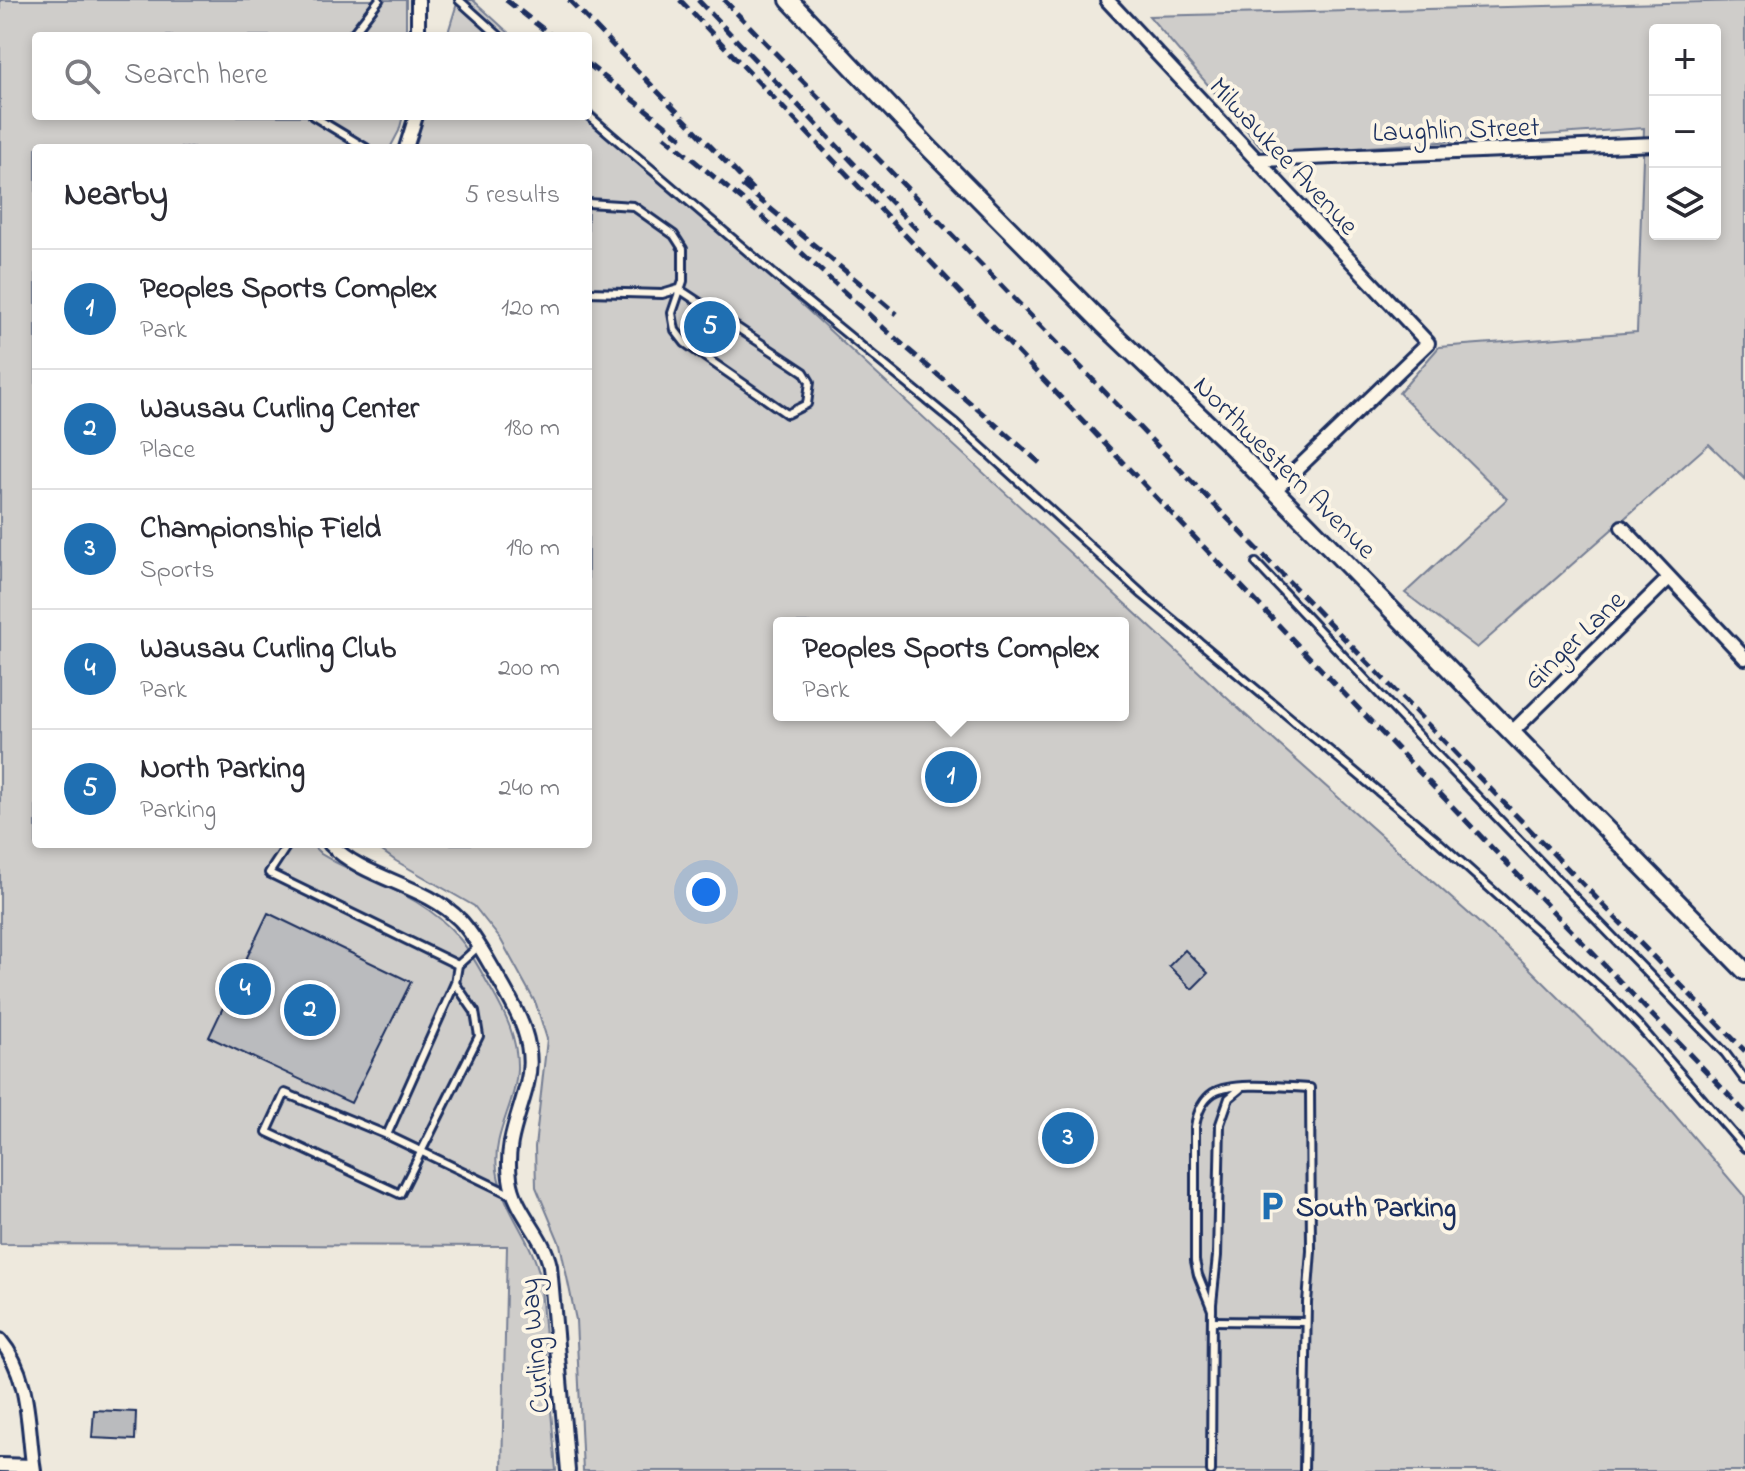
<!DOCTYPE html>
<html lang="en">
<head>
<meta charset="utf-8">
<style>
  body { margin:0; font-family:"Indie Flower",sans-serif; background:#f2f2f3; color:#2b2b33 }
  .controls { position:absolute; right:24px; top:24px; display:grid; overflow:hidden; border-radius:8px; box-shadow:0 4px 12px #0003 }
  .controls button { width:72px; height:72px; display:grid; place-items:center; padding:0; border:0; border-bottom:2px solid #e1e1e2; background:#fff; color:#2b2b33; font:40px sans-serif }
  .you { position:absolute; left:706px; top:892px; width:28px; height:28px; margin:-20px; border:6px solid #fff; border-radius:50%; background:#1a73e8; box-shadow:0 0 0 12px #1a73e833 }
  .badge { display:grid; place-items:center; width:52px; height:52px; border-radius:50%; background:#1f6fb2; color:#fff; font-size:26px; font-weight:700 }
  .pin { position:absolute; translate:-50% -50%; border:4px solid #fff; box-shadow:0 2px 8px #0006 }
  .popup { position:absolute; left:773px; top:617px; width:356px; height:104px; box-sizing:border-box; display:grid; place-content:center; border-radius:8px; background:#fff; filter:drop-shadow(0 2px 6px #0005); font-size:26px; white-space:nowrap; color:#7c7c81 }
  .popup b { font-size:30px; color:#2b2b33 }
  .popup::after { content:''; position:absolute; left:50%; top:100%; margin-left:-16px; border:16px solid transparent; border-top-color:#fff }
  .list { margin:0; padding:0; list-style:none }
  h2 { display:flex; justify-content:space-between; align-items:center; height:104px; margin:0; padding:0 32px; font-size:34px }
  h2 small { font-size:26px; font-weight:400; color:#7c7c81 }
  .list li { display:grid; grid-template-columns:52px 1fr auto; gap:24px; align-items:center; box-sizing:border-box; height:120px; padding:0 32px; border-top:2px solid #e1e1e2 }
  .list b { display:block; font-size:30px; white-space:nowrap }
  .list p { margin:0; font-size:26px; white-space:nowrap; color:#7c7c81 }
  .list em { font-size:26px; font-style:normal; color:#7c7c81 }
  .icon { flex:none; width:44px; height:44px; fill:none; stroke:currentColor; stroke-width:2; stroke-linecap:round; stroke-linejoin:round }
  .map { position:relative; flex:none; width:1745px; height:1471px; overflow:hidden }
  .search { position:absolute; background:#fff; box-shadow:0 4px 12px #0003; left:32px; top:32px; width:560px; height:88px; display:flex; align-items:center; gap:20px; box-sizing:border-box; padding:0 28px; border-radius:8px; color:#7c7c81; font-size:30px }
  .panel { position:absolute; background:#fff; box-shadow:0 4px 12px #0003; left:32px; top:144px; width:560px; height:704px; border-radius:8px }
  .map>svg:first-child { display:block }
  .green { fill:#cfcdca; stroke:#757e94; stroke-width:2; fill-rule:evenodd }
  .building { fill:#babbbe; stroke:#1b2f5e; stroke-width:2 }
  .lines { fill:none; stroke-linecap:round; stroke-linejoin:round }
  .service-casing { stroke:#1b2f5e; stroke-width:12 }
  .minor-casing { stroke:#1b2f5e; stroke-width:18 }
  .tertiary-casing { stroke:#1b2f5e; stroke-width:22 }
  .service { stroke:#fcf5e5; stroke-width:6 }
  .minor { stroke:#fcf5e5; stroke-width:12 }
  .tertiary { stroke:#fcf5e5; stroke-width:16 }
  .rail { stroke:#1b2f5e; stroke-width:5; stroke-dasharray:12 6; stroke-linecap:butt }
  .labels { text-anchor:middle; stroke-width:8; stroke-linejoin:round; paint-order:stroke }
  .street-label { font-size:28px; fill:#1b2f5e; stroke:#fcf5e5 }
  .poi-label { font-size:28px; font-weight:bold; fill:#1b2f5e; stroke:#fcf5e5; text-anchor:start }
</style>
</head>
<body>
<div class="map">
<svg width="1745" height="1471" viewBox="0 0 1745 1471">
  <rect width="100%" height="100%" fill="#eee9dd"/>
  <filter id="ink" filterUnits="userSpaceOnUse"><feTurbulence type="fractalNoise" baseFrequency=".0125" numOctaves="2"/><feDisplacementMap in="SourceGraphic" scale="16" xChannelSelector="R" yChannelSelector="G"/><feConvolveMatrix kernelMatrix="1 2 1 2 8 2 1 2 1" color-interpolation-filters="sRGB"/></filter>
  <g filter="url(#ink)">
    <g class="green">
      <path d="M0,0h406v36h-370v80h367l-4,15 -9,17h-354v696h275l10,10 14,8c42,21 94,38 124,76 13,15 22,34 32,51 15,26 27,50 26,80 -1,35 -25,65 -20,101 6,41 34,67 43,106l16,195h-54l5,-225 -507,-2z"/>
      <polygon points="458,0 473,0 512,36 447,36"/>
      <path d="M1745,1v478l-36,-35 -232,204 -72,-55 102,-94 -108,-106 40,-46 198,-15 7,-204 -377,26 -118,-138zM1655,30h60v204h-60z"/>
      <path d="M588,107l652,603 282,251 140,139 83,97v274h-1162l-7,-151 -16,-76 -24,-57 -1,-40 12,-108 -11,-35 -35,-64 -27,-34 -78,-45 -24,-17h216v-696h-175l10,-32h165zM779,623h344v92h-344z"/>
    </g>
    <g class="building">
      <polygon points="268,913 411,982 351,1103 209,1037"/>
      <polygon points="1185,950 1208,973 1192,989 1169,966"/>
      <polygon points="94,1410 136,1412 135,1440 92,1438"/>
    </g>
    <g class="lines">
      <g class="service-casing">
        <g id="service">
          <polyline points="459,0 499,36"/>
          <polyline points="351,36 379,0"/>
          <polyline points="588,115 776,276 955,423 1143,595 1433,837 1610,996 1640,1027 1745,1148"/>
          <polyline points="313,116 366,148"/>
          <polyline points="588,203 633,206 674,235 683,249 683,281 672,313 675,330 685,343 787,414 807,404 810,382 804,372 679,289 662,294 588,292"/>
          <polyline points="1256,563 1432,750 1725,1053 1745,1080"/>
          <polyline points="288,844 269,873 458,965"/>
          <polyline points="479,946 458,965 455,983 387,1135 514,1196"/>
          <polyline points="387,1135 285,1093 267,1132 400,1194 479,1036 475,1012 455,983"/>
          <path d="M1212,1310l-14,-35 -3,-14v-134c2,-13 6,-26 18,-34 18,-12 74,-6 97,-5l1,163 -4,52 -3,168"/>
          <polyline points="1212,1321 1306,1322"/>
          <polyline points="1211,1471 1212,1304 1217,1256 1220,1124 1229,1098 1240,1089"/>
        </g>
      </g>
      <g class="minor-casing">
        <g id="minor">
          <polyline points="418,0 418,36"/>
          <polyline points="1107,0 1428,343 1275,490"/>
          <polyline points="406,148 416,116"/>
          <polyline points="1259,160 1655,144"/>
          <polyline points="1622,527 1745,658"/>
          <polyline points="1512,732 1668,579"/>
          <path d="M330,844c36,36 94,40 130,76 14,15 24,34 34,51 20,35 44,70 33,113 -8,33 -22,59 -17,94 4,34 33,55 40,88l18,205"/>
          <path d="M0,1340c31,37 27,86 34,131"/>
          <polyline points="0,1465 33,1466"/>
        </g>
      </g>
      <g class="tertiary-casing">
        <polyline id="tertiary" points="789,0 930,149 1103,324 1231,446 1745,971"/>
      </g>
      <use href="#service" class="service"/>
      <use href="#minor" class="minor"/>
      <use href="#tertiary" class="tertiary"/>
      <g class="rail">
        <polyline points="506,0 552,36"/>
        <polyline points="569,0 754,191"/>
        <polyline points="680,0 1745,1112"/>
        <polyline points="698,0 921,234"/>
        <polyline points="724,0 1745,1051"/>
        <polyline points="588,64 682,138"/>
        <polyline points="664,136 757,212 887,331 1041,464"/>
        <polyline points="742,185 897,314"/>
      </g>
    </g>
  </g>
  <defs>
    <g id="parking-bare" transform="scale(2.4)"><path d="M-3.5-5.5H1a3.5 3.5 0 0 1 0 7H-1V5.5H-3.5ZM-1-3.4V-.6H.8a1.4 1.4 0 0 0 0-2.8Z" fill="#1f6fb2" stroke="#fcf5e5" stroke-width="2.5" paint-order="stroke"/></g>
  </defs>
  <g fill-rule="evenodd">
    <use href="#parking-bare" x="1272" y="1206"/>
  </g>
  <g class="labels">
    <g class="street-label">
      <text transform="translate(1456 128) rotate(-2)" y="10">Laughlin Street</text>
      <text transform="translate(1285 155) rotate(47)" y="10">Milwaukee Avenue</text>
      <text transform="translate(1286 466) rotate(45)" y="10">Northwestern Avenue</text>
      <text transform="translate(1573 639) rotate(-44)" y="10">Ginger Lane</text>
      <text transform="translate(533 1346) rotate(-95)" y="10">Curling Way</text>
    </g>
    <g class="poi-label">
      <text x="1296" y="1216">South Parking</text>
    </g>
  </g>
</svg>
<div class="controls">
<button>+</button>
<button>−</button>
<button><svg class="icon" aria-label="layers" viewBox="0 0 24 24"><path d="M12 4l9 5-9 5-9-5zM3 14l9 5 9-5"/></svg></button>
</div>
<div class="you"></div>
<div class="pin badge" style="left:951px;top:777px">1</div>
<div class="popup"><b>Peoples Sports Complex</b>Park</div>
<div class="pin badge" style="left:310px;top:1010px">2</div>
<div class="pin badge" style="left:1068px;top:1138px">3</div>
<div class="pin badge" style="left:245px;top:989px">4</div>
<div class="pin badge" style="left:710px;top:327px">5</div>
<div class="search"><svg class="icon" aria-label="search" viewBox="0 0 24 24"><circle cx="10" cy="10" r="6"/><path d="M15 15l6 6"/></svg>Search here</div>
<section class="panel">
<h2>Nearby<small>5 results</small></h2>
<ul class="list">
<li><span class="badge">1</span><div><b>Peoples Sports Complex</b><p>Park</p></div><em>120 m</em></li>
<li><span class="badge">2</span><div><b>Wausau Curling Center</b><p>Place</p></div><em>180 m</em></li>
<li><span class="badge">3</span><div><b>Championship Field</b><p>Sports</p></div><em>190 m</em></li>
<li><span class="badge">4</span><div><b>Wausau Curling Club</b><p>Park</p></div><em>200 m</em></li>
<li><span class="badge">5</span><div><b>North Parking</b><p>Parking</p></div><em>240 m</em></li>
</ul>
</section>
</div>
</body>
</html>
